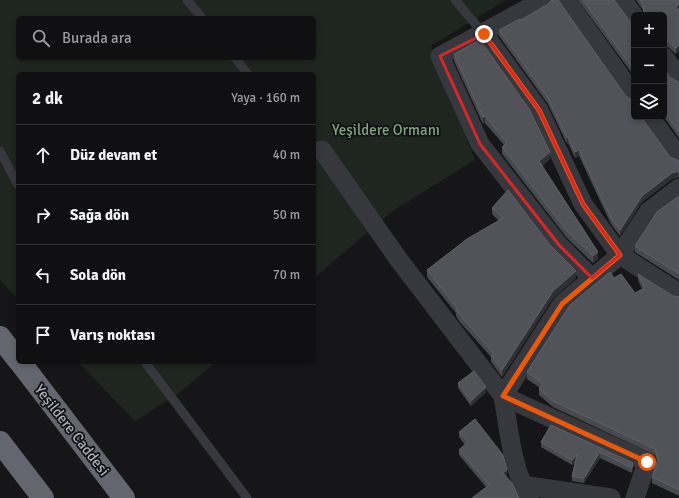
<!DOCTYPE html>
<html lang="tr">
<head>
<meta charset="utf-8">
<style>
  body { margin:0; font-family:Signika,sans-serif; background:#1e1e20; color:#f1f3f6 }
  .controls { position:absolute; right:12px; top:12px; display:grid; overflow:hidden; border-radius:6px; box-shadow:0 2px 6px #0003 }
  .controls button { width:36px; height:36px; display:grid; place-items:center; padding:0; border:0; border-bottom:1px solid #303032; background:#101012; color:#f1f3f6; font:20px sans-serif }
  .stop { position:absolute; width:12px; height:12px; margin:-9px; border:3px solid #ea580c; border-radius:50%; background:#fff }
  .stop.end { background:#ea580c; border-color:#fff; box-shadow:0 1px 4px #0008 }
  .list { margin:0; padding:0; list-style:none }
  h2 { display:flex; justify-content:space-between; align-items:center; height:52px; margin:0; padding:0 16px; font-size:17px }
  h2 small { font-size:13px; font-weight:400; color:#9c9d9f }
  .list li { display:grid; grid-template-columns:26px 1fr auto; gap:12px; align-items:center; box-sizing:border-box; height:60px; padding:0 16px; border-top:1px solid #303032 }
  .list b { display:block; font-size:15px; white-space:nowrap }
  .list em { font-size:13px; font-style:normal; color:#9c9d9f }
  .icon { flex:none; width:22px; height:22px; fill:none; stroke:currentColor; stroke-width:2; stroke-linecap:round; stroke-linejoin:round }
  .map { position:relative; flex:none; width:679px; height:498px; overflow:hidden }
  .search { position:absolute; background:#101012; box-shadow:0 2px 6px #0003; left:16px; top:16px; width:300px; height:44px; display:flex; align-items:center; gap:10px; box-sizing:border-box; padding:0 14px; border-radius:6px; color:#9c9d9f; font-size:15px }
  .panel { position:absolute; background:#101012; box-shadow:0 2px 6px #0003; left:16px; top:72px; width:300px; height:292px; border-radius:6px }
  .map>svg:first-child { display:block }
  .green { fill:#1e261f; fill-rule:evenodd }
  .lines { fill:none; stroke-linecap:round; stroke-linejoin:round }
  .lane { stroke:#37383d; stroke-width:9 }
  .street { stroke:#37383d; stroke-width:19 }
  .highway { stroke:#63666e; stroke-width:22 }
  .wall { fill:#47494d }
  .shaded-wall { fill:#2f3033 }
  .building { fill:#525359; stroke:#5f6168 }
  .route { stroke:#ea580c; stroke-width:5 }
  .marked { fill:none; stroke:#d62828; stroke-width:3; stroke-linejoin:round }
  .labels { text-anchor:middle; stroke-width:3.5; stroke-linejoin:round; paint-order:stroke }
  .park-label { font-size:15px; fill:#7fa381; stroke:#111113 }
  .street-label { font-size:15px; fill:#a8adb8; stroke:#111113 }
</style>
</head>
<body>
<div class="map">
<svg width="679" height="498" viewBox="0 0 679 498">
  <rect width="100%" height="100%" fill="#161618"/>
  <g class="green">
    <path d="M0,0h506l-75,46 44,114 -81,50 -80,68v-204h-296v225l-18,-19zM18,18h296v40h-296z"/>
    <polygon points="78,362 216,362 178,394 135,421"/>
  </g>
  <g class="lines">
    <g class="lane">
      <polyline points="187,0 202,18"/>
      <polyline points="455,0 484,34"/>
      <polyline points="235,58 248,74"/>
      <polyline points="0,151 18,185"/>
      <polyline points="145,362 247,498"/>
    </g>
    <g class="street">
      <polyline points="543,0 440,56 480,144 559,245 592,278"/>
      <polyline points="566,0 634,95"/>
      <polyline points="623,0 634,16"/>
      <polyline points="484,34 539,110 583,204 620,255 679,293"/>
      <polyline points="664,57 679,77"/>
      <polyline points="650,117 679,157"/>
      <polyline points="322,150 399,260 503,396 647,462 635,498"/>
      <polyline points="522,485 611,498"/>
      <path d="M529,498c-17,-30 -20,-68 -26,-102l59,-92 58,-49 29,-44 30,-23"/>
    </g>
    <g class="highway">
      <polyline points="0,337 18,360"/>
      <polyline points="20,362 124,498"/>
      <polyline points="0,442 43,498"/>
    </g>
  </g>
  <g class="wall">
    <polygon points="578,0 614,0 629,20 634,21 634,76"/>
    <polygon points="636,0 679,0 676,54 668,47 664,47 664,15 643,15 643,10"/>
    <polygon points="521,20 634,117 670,157 679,161 679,177 672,179 642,202 620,236 611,224 579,156 575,158 568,143 567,144 548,104 499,36 499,30"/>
    <polygon points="454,54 550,159 542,166 598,259 593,263 567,238 502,154 502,147 504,145 485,123 483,124 454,61"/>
    <polygon points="664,69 670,77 679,83 679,138 664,117"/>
    <polygon points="679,196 679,280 635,252 635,246"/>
    <polygon points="492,208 576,278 553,298 502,377 491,362 491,357 459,321 456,316 456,313 427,277 427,270 499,221 492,214"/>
    <polygon points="638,274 673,296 679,297 679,496 652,483 652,477 657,461 655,455 553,407 539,395 539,389 540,388 527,379 527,372 614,278 635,293 642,289 638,280"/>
    <polygon points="458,383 486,392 471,406 458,388"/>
    <polygon points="551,425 633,468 632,473 600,458 584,483 572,481 572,476 576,462 572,465 541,447 541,442"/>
    <polygon points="459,432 507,475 486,487 459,455 459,450 465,445 459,437"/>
  </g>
  <g class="shaded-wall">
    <polygon points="679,4 679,10 676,7"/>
    <polygon points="679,45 679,51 676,54 676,48"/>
    <polygon points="485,116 485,123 483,124 483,117"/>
    <polygon points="568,137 568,143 567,144 567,138"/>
    <polygon points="579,150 579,156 575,158 575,152"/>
    <polygon points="550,152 550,159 539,168 539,161"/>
    <polygon points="678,171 678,177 672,179 642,202 620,236 620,230 642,196 672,173"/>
    <polygon points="598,252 598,259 593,263 593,256"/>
    <polygon points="576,271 576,278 553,298 502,377 502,370 553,291"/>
    <polygon points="486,387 486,392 471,406 471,401"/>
    <polygon points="600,452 600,458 584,483 584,478"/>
    <polygon points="577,455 577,460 572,465 572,460"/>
    <polygon points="633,463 633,468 632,473 632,468"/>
    <polygon points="507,470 507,475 503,478 503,473"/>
  </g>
  <g class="building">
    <polygon points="552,0 558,0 625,95 630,99 634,99 634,117 641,117 670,157 679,161 679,171 672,173 642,196 620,230 611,218 579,150 575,152 568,137 567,138 548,98 499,30 520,19 521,20 548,4"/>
    <polygon points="583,0 614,0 629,20 634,21 634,70"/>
    <polygon points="640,0 679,0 679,4 676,7 679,10 679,45 676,48 668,41 664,41 664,15 643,15 644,14 643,4"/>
    <polygon points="480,40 529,109 550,152 539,161 598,252 593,256 567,231 502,147 507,143 485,116 483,117 454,54"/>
    <polygon points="664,69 670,77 678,82 679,83 679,132 664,111"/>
    <polygon points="508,190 550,245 576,271 553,291 502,370 491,356 494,354 459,314 456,310 457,308 427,270 467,239 503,218 492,208"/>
    <polygon points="679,196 679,274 635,246 657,212"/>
    <polygon points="610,272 614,278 621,274 635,293 645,288 638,274 673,296 679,297 679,490 652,477 658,459 655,449 553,401 539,389 543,384 527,372 570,305"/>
    <polygon points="474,371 486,387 471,401 458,383"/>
    <polygon points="475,419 503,455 507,470 503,473 512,483 519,498 472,498 489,485 459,450 468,442 459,432"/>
    <polygon points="551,425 633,463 632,468 600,452 584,478 572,476 577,455 572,460 541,442"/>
  </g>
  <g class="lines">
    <polyline class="route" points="484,34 539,110 583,204 620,255 562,304 503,396 647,462"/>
  </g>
  <path class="marked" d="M484,34l55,76 44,94 37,51 -28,23 -33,-33 -79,-101 -40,-88z"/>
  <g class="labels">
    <g class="park-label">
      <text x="386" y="135">Yeşildere Ormanı</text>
    </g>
    <g class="street-label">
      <text transform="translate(72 430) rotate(52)" y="5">Yeşildere Caddesi</text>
    </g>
  </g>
</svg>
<div class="controls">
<button>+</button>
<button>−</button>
<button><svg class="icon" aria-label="layers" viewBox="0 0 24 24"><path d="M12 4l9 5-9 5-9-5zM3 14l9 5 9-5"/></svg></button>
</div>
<div class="stop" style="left:647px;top:462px"></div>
<div class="stop end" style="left:484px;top:34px"></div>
<div class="search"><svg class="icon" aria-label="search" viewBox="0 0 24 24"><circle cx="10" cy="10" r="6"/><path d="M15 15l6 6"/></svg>Burada ara</div>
<section class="panel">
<h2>2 dk<small>Yaya · 160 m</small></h2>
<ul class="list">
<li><svg class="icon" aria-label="ahead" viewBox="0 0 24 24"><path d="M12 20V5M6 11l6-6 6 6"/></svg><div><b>Düz devam et</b></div><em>40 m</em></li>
<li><svg class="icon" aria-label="right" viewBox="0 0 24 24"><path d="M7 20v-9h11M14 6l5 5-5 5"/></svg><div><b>Sağa dön</b></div><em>50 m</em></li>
<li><svg class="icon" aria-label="left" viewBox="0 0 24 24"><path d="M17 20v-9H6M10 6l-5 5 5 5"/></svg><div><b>Sola dön</b></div><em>70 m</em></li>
<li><svg class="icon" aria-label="arrive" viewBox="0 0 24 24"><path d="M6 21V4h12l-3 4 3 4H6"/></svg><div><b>Varış noktası</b></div></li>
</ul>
</section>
</div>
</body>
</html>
